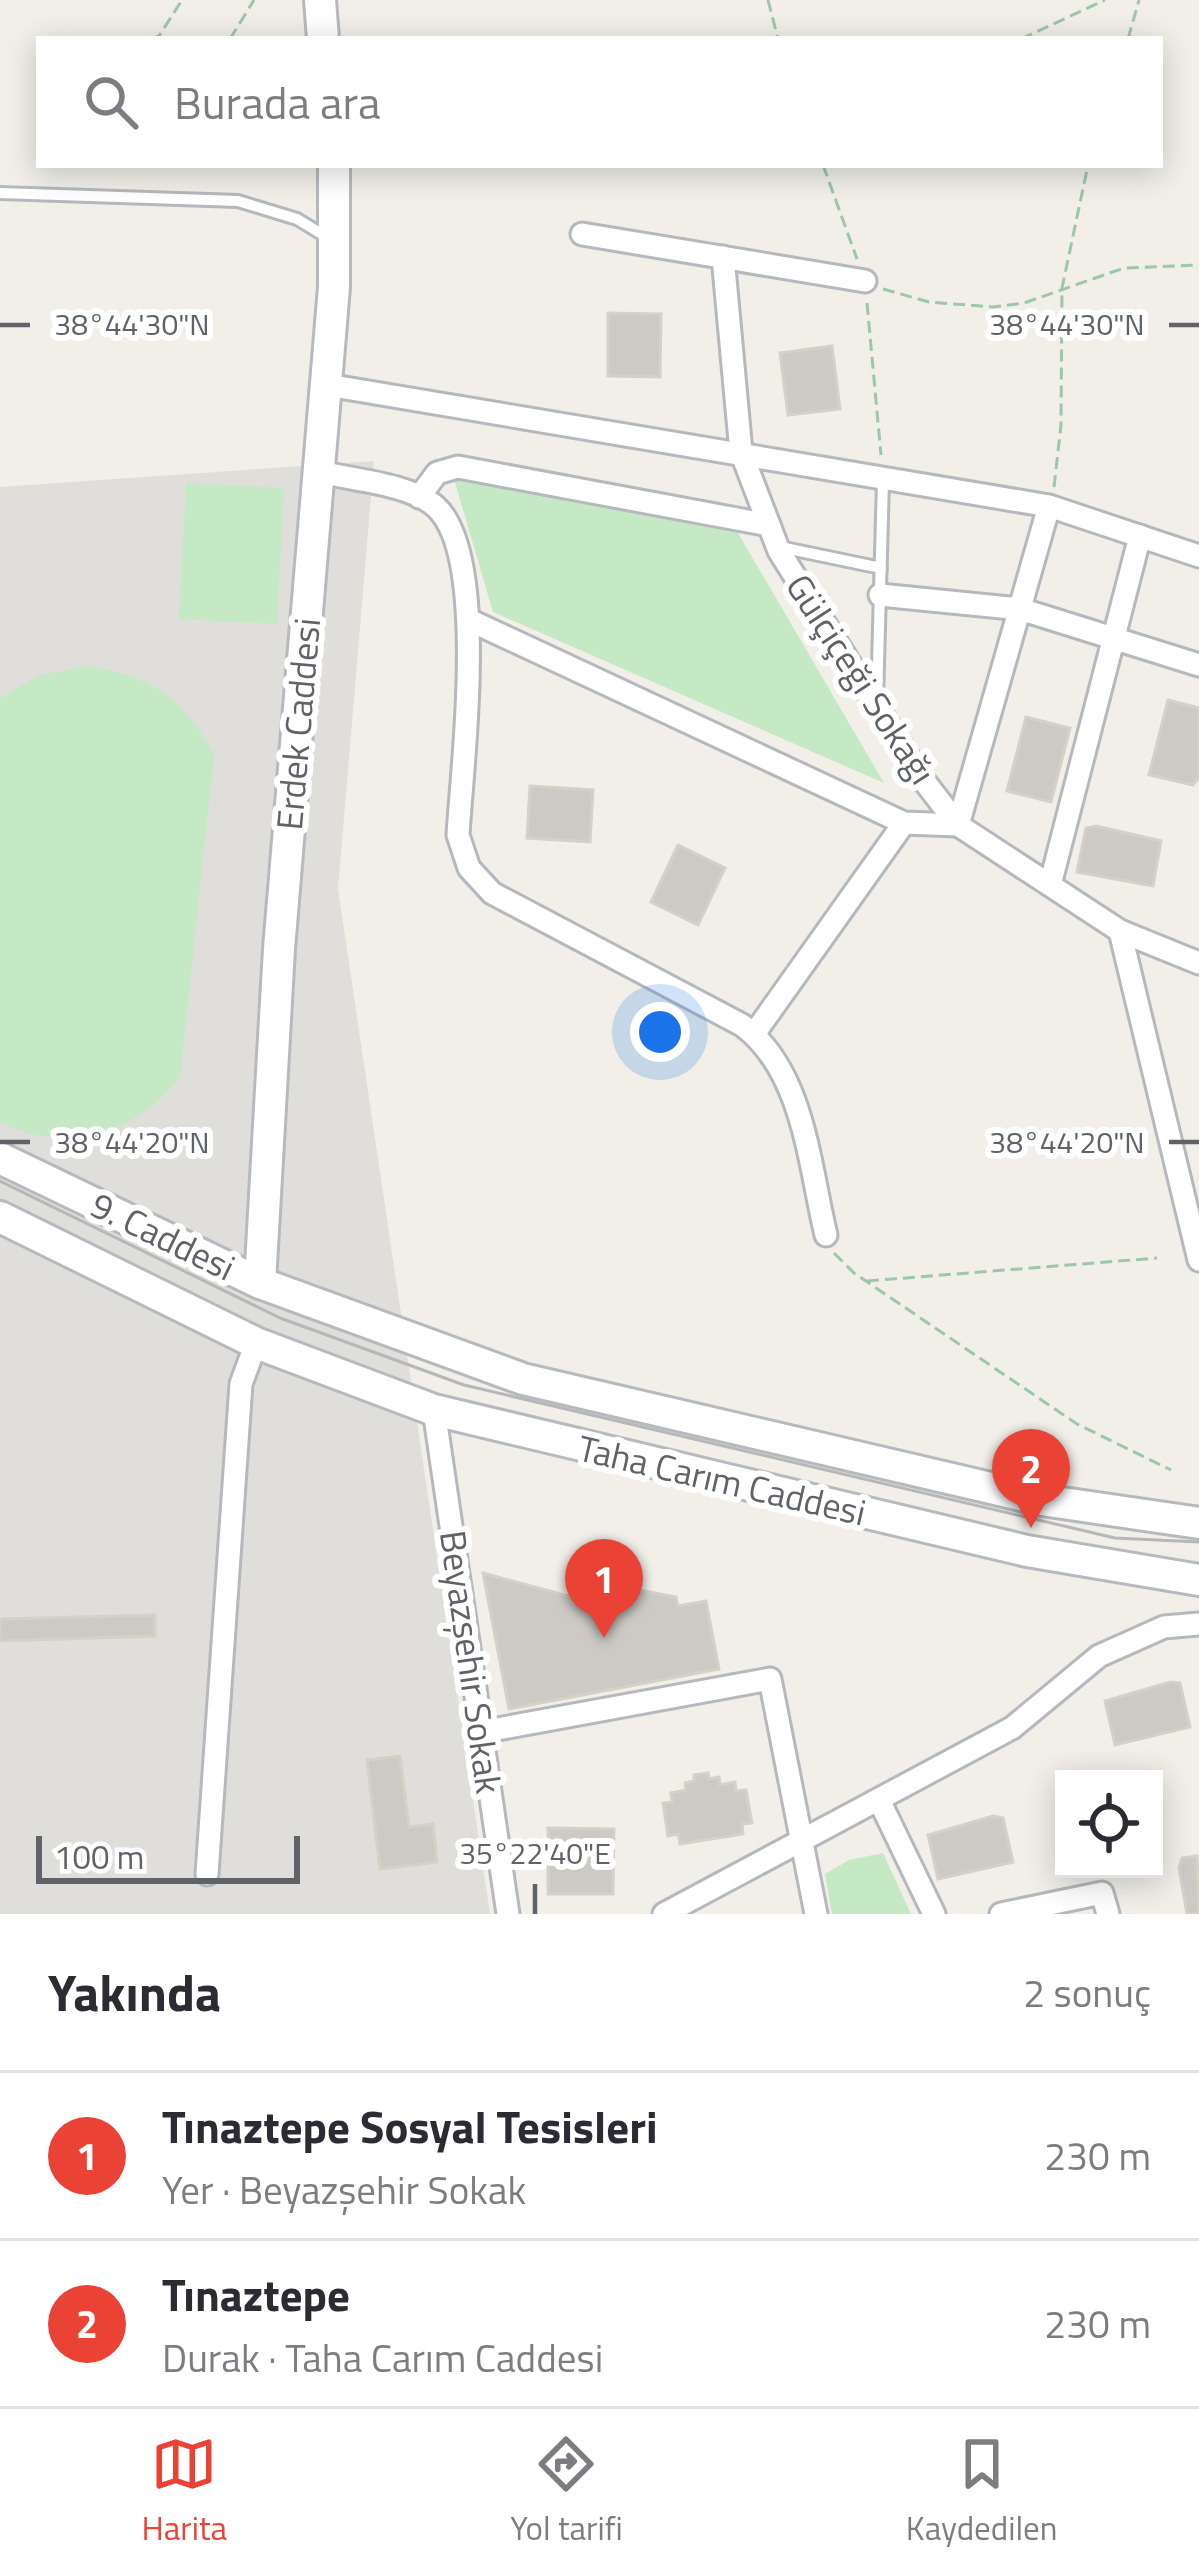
<!DOCTYPE html>
<html lang="tr">
<head>
<meta charset="utf-8">
<style>
  body { margin:0; font-family:"Titillium Web",sans-serif; background:#f2f2f3; color:#2b2b33 }
  .controls { position:absolute; right:36px; bottom:36px; display:grid; overflow:hidden; border-radius:0px; box-shadow:0 6px 30px #0003 }
  .controls button { width:108px; height:108px; display:grid; place-items:center; padding:0; border:0; border-bottom:3px solid #e1e1e2; background:#fff; color:#2b2b33; font:60px sans-serif }
  .scale { position:absolute; left:36px; bottom:30px; width:264px; box-sizing:border-box; padding-left:12px; border:6px solid #5f6368; border-top:0; font-size:33px; line-height:42px; white-space:nowrap; color:#5f6368; -webkit-text-stroke:9px #fff; paint-order:stroke }
  .you { position:absolute; left:660px; top:1032px; width:42px; height:42px; margin:-30px; border:9px solid #fff; border-radius:50%; background:#1a73e8; box-shadow:0 0 0 18px #1a73e833 }
  .badge { display:grid; place-items:center; width:78px; height:78px; border-radius:50%; background:#ea4335; color:#fff; font-size:39px; font-weight:700 }
  .pin { position:absolute; translate:-50% -99px; filter:drop-shadow(0 3px 6px #0008) }
  .pin::after { content:''; position:absolute; top:63px; width:42px; height:36px; background:inherit; clip-path:polygon(0 0,100% 0,50% 100%) }
  .list { margin:0; padding:0; list-style:none }
  h2 { display:flex; justify-content:space-between; align-items:center; height:156px; margin:0; padding:0 48px; font-size:51px }
  h2 small { font-size:39px; font-weight:400; color:#7c7c81 }
  .list li { display:grid; grid-template-columns:78px 1fr auto; gap:36px; align-items:center; box-sizing:border-box; height:168px; padding:0 48px; border-top:3px solid #e1e1e2 }
  .list b { display:block; font-size:45px; white-space:nowrap }
  .list p { margin:0; font-size:39px; white-space:nowrap; color:#7c7c81 }
  .list em { font-size:39px; font-style:normal; color:#7c7c81 }
  .icon { flex:none; width:66px; height:66px; fill:none; stroke:currentColor; stroke-width:2; stroke-linecap:round; stroke-linejoin:round }
  .map { position:relative; flex:none; width:1199px; height:1914px; overflow:hidden }
  .search { position:absolute; background:#fff; box-shadow:0 6px 30px #0003; left:36px; right:36px; top:36px; height:132px; display:flex; align-items:center; gap:30px; box-sizing:border-box; padding:0 42px; border-radius:0px; color:#7c7c81; font-size:45px }
  .sheet { height:492px; background:#fff }
  nav { display:flex; justify-content:space-around; align-items:center; box-sizing:border-box; height:168px; border-top:3px solid #e1e1e2; background:#fff; font-size:33px; color:#7c7c81 }
  nav a { display:grid; justify-items:center; gap:6px }
  nav .on { color:#ea4335 }
  .map>svg:first-child { display:block }
  .industrial { fill:#e0deda }
  .green { fill:#c5e8c5 }
  .building { fill:#cccac5; stroke:#d6d1c6; stroke-width:3 }
  .lines { fill:none; stroke-linecap:round; stroke-linejoin:round }
  .lane-casing { stroke:#b5b8bc; stroke-width:16 }
  .street-casing { stroke:#b5b8bc; stroke-width:27 }
  .secondary-casing { stroke:#b6babf; stroke-width:36 }
  .path { stroke:#9cc7a9; stroke-width:3; stroke-dasharray:12 6; stroke-linecap:butt }
  .lane { stroke:#fff; stroke-width:10 }
  .street { stroke:#fff; stroke-width:21 }
  .secondary { stroke:#fff; stroke-width:30 }
  .tram { stroke:#b6b7b8; stroke-width:3 }
  .ticks { fill:none; stroke:#5f6368; stroke-width:4.5 }
  .labels { text-anchor:middle; stroke-width:12; stroke-linejoin:round; paint-order:stroke }
  .street-label { font-size:36px; fill:#5f6368; stroke:#fff }
  .ticks-label { font-size:30px; text-anchor:middle; fill:#5f6368; stroke:#fff; stroke-width:12; stroke-linejoin:round; paint-order:stroke }
</style>
</head>
<body>
<div class="map">
<svg width="1199" height="1914" viewBox="0 0 1199 1914">
  <rect width="100%" height="100%" fill="#f1efe8"/>
  <polygon class="industrial" points="374,461 338,889 490,1914 0,1914 0,487"/>
  <g class="green">
    <polygon points="454,479 738,533 884,783 493,612"/>
    <polygon points="186,483 284,488 277,624 179,619"/>
    <path d="M82,667c61,2 106,33 132,89l-34,320c-44,58 -113,80 -180,46v-424l38,-22z"/>
    <polygon points="883,1853 911,1914 832,1914 825,1874 849,1860"/>
  </g>
  <g class="building">
    <polygon points="608,313 661,314 660,377 608,376"/>
    <polygon points="832,346 840,409 788,415 780,353"/>
    <polygon points="1168,700 1199,708 1199,777 1193,785 1149,775"/>
    <polygon points="1026,717 1070,728 1051,802 1007,791"/>
    <polygon points="530,786 593,790 590,842 527,838"/>
    <polygon points="1096,826 1161,841 1153,886 1077,872 1086,828"/>
    <polygon points="678,845 725,868 698,925 651,902"/>
    <polygon points="483,1573 601,1605 609,1584 676,1597 678,1606 706,1601 719,1669 509,1709"/>
    <polygon points="155,1615 155,1636 0,1641 0,1619"/>
    <polygon points="1170,1682 1180,1683 1190,1727 1115,1745 1105,1701"/>
    <polygon points="400,1756 409,1827 433,1824 437,1862 380,1869 367,1760"/>
    <polygon points="708,1773 709,1779 719,1777 720,1785 735,1782 736,1791 746,1790 752,1823 742,1824 743,1834 680,1844 678,1834 668,1836 663,1803 672,1802 671,1793 686,1790 685,1783 694,1781 694,1775"/>
    <polygon points="993,1816 1003,1818 1013,1862 938,1879 928,1835"/>
    <polygon points="548,1828 614,1829 613,1894 548,1894"/>
    <polygon points="1197,1856 1199,1914 1187,1914 1179,1868 1182,1858"/>
  </g>
  <g class="lines">
    <g class="lane-casing">
      <g id="lane">
        <polyline points="0,193 238,201 297,219 330,239"/>
        <polyline points="780,547 881,568"/>
        <polyline points="877,701 883,480"/>
      </g>
    </g>
    <g class="street-casing">
      <g id="street">
        <polyline points="582,234 865,281"/>
        <polyline points="723,257 741,452 779,551 921,777 958,825 1120,931 1199,963"/>
        <polyline points="327,385 1049,506 1199,556"/>
        <path d="M320,472c33,8 91,12 116,35 53,49 26,257 22,328l11,33 23,25 250,132c62,46 67,140 84,210"/>
        <polyline points="419,497 437,473 458,467 769,525"/>
        <polyline points="880,595 1020,609 1199,665"/>
        <polyline points="469,620 904,823 958,825 1049,506"/>
        <polyline points="1050,885 1140,536"/>
        <polyline points="1120,931 1199,1260"/>
        <polyline points="754,1034 904,823"/>
        <polyline points="434,1410 508,1914"/>
        <polyline points="481,1732 770,1679 816,1914"/>
        <polyline points="879,1800 934,1914"/>
        <polyline points="207,1874 241,1384 256,1343"/>
        <polyline points="664,1914 1012,1728 1099,1656 1164,1627 1199,1624"/>
        <polyline points="1001,1914 1102,1893 1108,1914"/>
      </g>
    </g>
    <g class="secondary-casing">
      <g id="secondary">
        <polyline points="320,0 323,39"/>
        <polyline points="0,1158 260,1283 523,1379 1042,1500 1199,1523"/>
        <polyline points="0,1217 256,1343 434,1410 1027,1551 1199,1580"/>
        <polyline points="260,1283 279,949 334,287 334,165"/>
      </g>
    </g>
    <g class="path">
      <polyline points="768,0 778,39"/>
      <polyline points="151,39 159,36 182,0"/>
      <polyline points="230,39 254,0"/>
      <polyline points="1021,39 1105,0"/>
      <polyline points="1128,39 1139,0"/>
      <polyline points="823,165 857,259"/>
      <polyline points="883,289 929,302 993,307 1024,303 1124,268 1199,265"/>
      <polyline points="867,303 881,455"/>
      <polyline points="1054,487 1061,425 1062,288 1088,165"/>
      <polyline points="834,1253 854,1273 1077,1424 1171,1470"/>
      <polyline points="867,1281 1157,1258"/>
    </g>
    <use href="#lane" class="lane"/>
    <use href="#street" class="street"/>
    <use href="#secondary" class="secondary"/>
    <polyline class="tram" points="0,1181 280,1318 464,1385 1115,1538 1199,1542"/>
  </g>
  <path class="ticks" d="M0,325h30M1169,325h30M0,1142h30M1169,1142h30M535,1884v30"/>
  <g class="labels">
    <g class="street-label">
      <text transform="translate(861 679) rotate(57)" y="13">Gülçiçeği Sokağı</text>
      <text transform="translate(298 724) rotate(-85)" y="13">Erdek Caddesi</text>
      <text transform="translate(163 1236) rotate(26)" y="13">9. Caddesi</text>
      <text transform="translate(722 1480) rotate(13)" y="13">Taha Carım Caddesi</text>
      <text transform="translate(471 1662) rotate(82)" y="13">Beyazşehir Sokak</text>
    </g>
  </g>
  <g class="ticks-label">
    <text x="132" y="335">38°44'30"N</text>
    <text x="1067" y="335">38°44'30"N</text>
    <text x="132" y="1153">38°44'20"N</text>
    <text x="1067" y="1153">38°44'20"N</text>
    <text x="535" y="1864">35°22'40"E</text>
  </g>
</svg>
<div class="controls">
<button><svg class="icon" aria-label="locate" viewBox="0 0 24 24"><circle cx="12" cy="12" r="6"/><path d="M12 2v4M12 18v4M2 12h4M18 12h4"/></svg></button>
</div>
<div class="scale">100 m</div>
<div class="you"></div>
<div class="pin badge" style="left:604px;top:1638px">1</div>
<div class="pin badge" style="left:1031px;top:1528px">2</div>
<div class="search"><svg class="icon" aria-label="search" viewBox="0 0 24 24"><circle cx="10" cy="10" r="6"/><path d="M15 15l6 6"/></svg>Burada ara</div>
</div>
<section class="sheet">
<h2>Yakında<small>2 sonuç</small></h2>
<ul class="list">
<li><span class="badge">1</span><div><b>Tınaztepe Sosyal Tesisleri</b><p>Yer · Beyazşehir Sokak</p></div><em>230 m</em></li>
<li><span class="badge">2</span><div><b>Tınaztepe</b><p>Durak · Taha Carım Caddesi</p></div><em>230 m</em></li>
</ul>
</section>
<nav>
<a class="on"><svg class="icon" aria-label="map" viewBox="0 0 24 24"><path d="M3 6l6-2 6 2 6-2v14l-6 2-6-2-6 2zM9 4v14M15 6v14"/></svg>Harita</a>
<a><svg class="icon" aria-label="directions" viewBox="0 0 24 24"><path d="M12 3l9 9-9 9-9-9zM9 14v-3h6M13 9l2 2-2 2"/></svg>Yol tarifi</a>
<a><svg class="icon" aria-label="saved" viewBox="0 0 24 24"><path d="M7 4h10v16l-5-4-5 4z"/></svg>Kaydedilen</a>
</nav>
</body>
</html>
